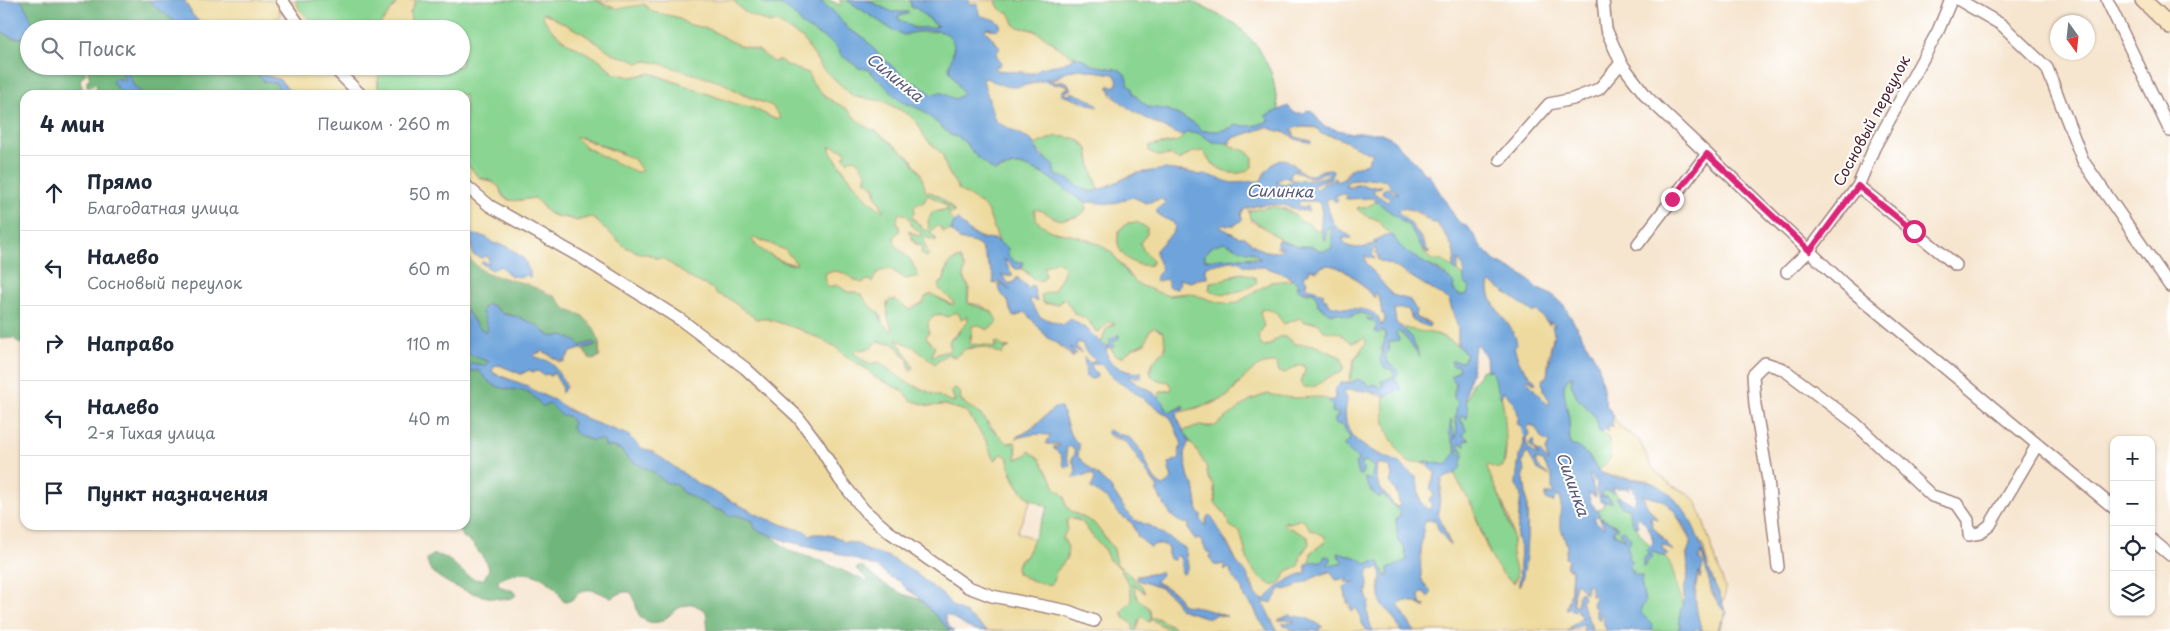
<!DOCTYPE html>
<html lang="ru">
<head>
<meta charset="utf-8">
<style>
  body { margin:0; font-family:"Playpen Sans",sans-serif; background:#f2f2f3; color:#1f2937 }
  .controls { position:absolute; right:15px; bottom:15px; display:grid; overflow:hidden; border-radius:10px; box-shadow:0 1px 4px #0004 }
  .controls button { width:45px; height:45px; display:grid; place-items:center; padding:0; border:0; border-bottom:1px solid #e0e1e3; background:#fff; color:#1f2937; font:25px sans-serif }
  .compass { position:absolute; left:2050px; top:15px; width:45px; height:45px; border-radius:50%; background:#fff; box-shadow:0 1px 4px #0004; rotate:165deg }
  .stop { position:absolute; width:15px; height:15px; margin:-11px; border:4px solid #db2777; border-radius:50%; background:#fff }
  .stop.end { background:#db2777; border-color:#fff; box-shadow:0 1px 5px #0008 }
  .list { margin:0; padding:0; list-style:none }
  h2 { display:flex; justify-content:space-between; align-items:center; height:65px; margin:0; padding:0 20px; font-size:21px }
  h2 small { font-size:16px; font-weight:400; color:#747a83 }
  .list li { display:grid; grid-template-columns:32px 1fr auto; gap:15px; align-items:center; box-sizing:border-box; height:75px; padding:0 20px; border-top:1px solid #e0e1e3 }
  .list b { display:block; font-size:19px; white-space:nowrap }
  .list p { margin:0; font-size:16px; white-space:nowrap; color:#747a83 }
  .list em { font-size:16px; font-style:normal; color:#747a83 }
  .icon { flex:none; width:28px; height:28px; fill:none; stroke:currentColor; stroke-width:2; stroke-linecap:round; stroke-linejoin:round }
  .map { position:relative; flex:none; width:2170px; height:631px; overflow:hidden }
  .search { position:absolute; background:#fff; box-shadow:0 1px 4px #0004; left:20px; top:20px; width:450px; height:55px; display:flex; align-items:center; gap:12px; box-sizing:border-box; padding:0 18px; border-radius:28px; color:#747a83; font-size:19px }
  .panel { position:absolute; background:#fff; box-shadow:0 1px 4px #0004; left:20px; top:90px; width:450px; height:440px; border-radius:15px }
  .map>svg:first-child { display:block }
  .green { fill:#8ad592; stroke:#6a7a5e; fill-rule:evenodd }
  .forest { fill:#6fb67c; stroke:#5c6a54 }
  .sand { fill:#eeda9e; stroke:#9c7c64; fill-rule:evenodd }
  .water { fill:#6ea4db; stroke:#5c6283; fill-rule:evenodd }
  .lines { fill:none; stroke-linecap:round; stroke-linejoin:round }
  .minor-casing { stroke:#a0827d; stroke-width:14 }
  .secondary-casing { stroke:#a0827d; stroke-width:18 }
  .minor { stroke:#fff; stroke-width:11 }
  .secondary { stroke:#f9e7c3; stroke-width:15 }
  .route { stroke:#db2777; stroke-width:6 }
  .labels { text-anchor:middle; stroke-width:4; stroke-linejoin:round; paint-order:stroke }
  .street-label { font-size:15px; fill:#4a1f2b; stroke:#fff }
  .water-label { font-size:16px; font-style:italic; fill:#5a5b7a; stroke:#fff }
</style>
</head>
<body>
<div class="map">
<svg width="2170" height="631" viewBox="0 0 2170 631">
  <rect width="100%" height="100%" fill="#fff"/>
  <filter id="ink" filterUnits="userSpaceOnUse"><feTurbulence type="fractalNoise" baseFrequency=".02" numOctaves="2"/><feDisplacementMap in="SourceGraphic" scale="10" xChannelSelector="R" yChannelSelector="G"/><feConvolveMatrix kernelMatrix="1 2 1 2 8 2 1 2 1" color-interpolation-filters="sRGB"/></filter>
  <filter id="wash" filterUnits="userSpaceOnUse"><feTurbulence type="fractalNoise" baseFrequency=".0096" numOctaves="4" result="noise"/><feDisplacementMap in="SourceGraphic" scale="20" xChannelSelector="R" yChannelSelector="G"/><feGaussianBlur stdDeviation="1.12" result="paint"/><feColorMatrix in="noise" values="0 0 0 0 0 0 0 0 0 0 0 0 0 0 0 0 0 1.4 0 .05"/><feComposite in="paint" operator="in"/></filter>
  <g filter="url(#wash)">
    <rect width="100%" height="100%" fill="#f6e5cf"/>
    <g class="green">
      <polygon points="295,0 399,0 377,29 319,29 300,10"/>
      <path d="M416,0h180l12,7 35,-3 6,5 29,9 9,6 22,5 31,17c7,0 11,4 18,4l17,12 5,-2 6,5 22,8 4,9 15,16 20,11 10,11 19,11 33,26 12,17 5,14 18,12 11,12 -6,2 5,8 -3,8 -8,3 -2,-5h-7l-4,5 6,5v3l-11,-4 -1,6 3,6 -2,2 4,4 -3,2 -5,-4v-8l-6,-2 -6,-11 -1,-2 8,5 -10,-20h-3l-6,7 3,8 -6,8 1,7 14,13 10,16 -1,3 -12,2 -9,-6 -16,-1 -9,10 -4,-2 -6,3c-14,-4 -20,-16 -36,-10l2,14 9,-2 11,7h7l7,3 6,9 11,9 3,9 10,7 -4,-10 -1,-16 3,-3h6c17,13 10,9 27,3l2,-6 6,-3 20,11 -10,-12 -3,-8 5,-3 6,-19 11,-5 5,10 -2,9 5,9v17c12,6 24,4 30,19l-11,8 -7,-4 -10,9 1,6 25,6 -1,-4 3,-1 12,5 -5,1 -3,8c-9,-7 -26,-13 -37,-6 -4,2 -6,5 -10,7l-5,-3 -15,10 -39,-25 13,19 4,10 -3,4 -3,-14 -14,-15h-8l-7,-2 -7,7 -17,3v2l15,11 10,-2c20,13 37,28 60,33 5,2 9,5 15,7l1,-2 -4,-9 1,-3h4l5,6 -1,5 23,18 7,11 21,16 4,-2 2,17 9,-4 3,-4 10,7 12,20 3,8 11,11 1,8 5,6 23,12 20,26 2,12 25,24 4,9 -11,-11 3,15 13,11 1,8 6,1 20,11 3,-2 24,4h-32l-22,-11 -3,2 -4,-5 -5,5 -2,9h-2l-2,-8 -8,-5 -2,-4 7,-29 -10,-18 -10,-7 -6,-13 -8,-7 -13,-18 -8,-4 -7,3v8l-4,10 5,8 -1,11 -11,14 -4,12c-8,3 -24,-6 -33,-9l-3,-6 4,-10 5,-2 23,-50c-21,-9 -27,-13 -36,-34 -3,-5 -5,-9 -4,-15l-10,-2 -2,4 -3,-1 -7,-18 -17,-26 -4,-4 -20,-6 -16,1 -19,-6 -9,-10 -27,-13 -6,-7 -17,-9 -17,-15 -33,-16 -33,-11h-12l-27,-20 -12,-5 -6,-6 -21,-10 -26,-19 -9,-1 -7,-4h-6l-17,-7 -32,-29h-7l-11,3c-7,-5 -14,-3 -21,-6 -9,-3 -13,-12 -19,-17l-23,3 -8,-4 -5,-10 -10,-7 -10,-3 -10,-11 -4,-2v-69h-85l-1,-2 -1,-18 6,-9h77v-37h-49l-2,-16zM544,13l38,20 33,22 22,8 10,-2 11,2 78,27c16,11 35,10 45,28l-6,1 -24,-12 -15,-3 -86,-31 -19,4 -19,-5 -12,-12 -34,-18zM581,137l41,16 15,19 -51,-24zM829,147h6l10,4 1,4 -3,2 5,5 2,-3 6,1 11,15 -2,5 11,9v7l8,14c-15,-6 -49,-46 -55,-63zM928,195l17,9 3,6 -17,2 -3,9 1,6 -5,3 -11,-11 -1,-4 3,-3 -1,-3 10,-7zM756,238l29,12 12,14c-16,2 -30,-12 -43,-20zM940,314l9,3 10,-2 2,4 7,-2 -11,18 -8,6 1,4 -2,5 -16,6 3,-9 -8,-8 2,-8 -1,-7 6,-9z"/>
      <path d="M733,0h27l4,4 16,1 10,6 9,9 2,4 29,17 9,9 2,5 18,13 8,1 10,9 23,23 22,9 30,26 8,2 34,33c9,0 17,-8 26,-6 15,4 37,16 50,26 5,4 9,8 16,11l-1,10c-3,3 -6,4 -11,5 -16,5 -19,3 -32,-6l9,20 29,6 21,8 11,8 17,23 41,20 20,-3 27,9h21l33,-20 21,-2 4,1 5,5h-5v2l9,5 9,-1 5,10 -2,2 13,10 9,-1 12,4 9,-4 12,3 1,2 -6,1 10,5 -2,8 4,1 3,-3c6,7 3,12 -1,19l7,20 5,1 1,7 -12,4 -1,2 3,2 -5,3 -5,-4 -5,2 -9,-6h-5l-4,3 -2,-1c5,-11 2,-22 12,-30l-4,-12 -5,3 -8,-6 -20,-6 -9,-9h-10l-5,-4 -16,6 -4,-2 -3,-8 -16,1 3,10 -6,13 4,8c17,2 11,-21 33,-2l19,1 27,12 3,8 -2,7c-4,2 -9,3 -13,5 -9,5 -15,15 -27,9l-2,-5 5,-9 -1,-7 -7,1 -12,7 -6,-1 -2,-7 -36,15 -12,15 -7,4 -36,12h-5l2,-6 -12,7c-6,-3 -13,-11 -12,-19l12,-3v-5l-3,-3 -14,-3 -4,-7 4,-13 11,-9 -1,-15 -2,-4 -10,-3 -7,15 -12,5 -8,8h-9l-5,-8 3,-2 -1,-3 7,-6 -9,2 -2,7 -8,-2 5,-15 9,-5 -19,8 -6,-10 -16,-9 -12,-15 -3,6 -16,-1 -2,-4v-4l15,-10 8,-13 -5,-11 -14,5v10l-3,5 -8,-1 -6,-7 -6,-4v-7h-7l-7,-6 -4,-10 -5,-4 -12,-32 -28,-20 -12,-20 -5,-16 -17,-16 -7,-14 -9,-9 -24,-13 -31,-5 -32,-29 -19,-29 -26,-17 -8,1 -25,-11z"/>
      <path d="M819,0h10l11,5 2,-1 -3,-4h8l44,29 14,6c9,-4 15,-3 24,-3 12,-1 19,-2 25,11l-4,28 13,21v4l-9,3 -14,-7 -8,3 -9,-8 -15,-7 -29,-25 -15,-17 -16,-9 -13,-16z"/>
      <path d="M867,0h43l1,7 5,1 22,19c-13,2 -33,3 -40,-10l1,-2h6l3,-3h-16z"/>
      <path d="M996,0l197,2 43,22 22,23 14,27 7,37 -12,4 2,5c-7,5 -24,9 -32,4l-6,4 -12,3h-16l-9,-8 -26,-13 -20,-3 -15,-13 -1,-6 -4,-4 -3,-10 -5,-4 -30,-5 -5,-5 -20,-7 -10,-9 -21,-14 -18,-3 -7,-14c-8,0 -12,-6 -13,-13z"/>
      <path d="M1189,131l1,2c11,-3 21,10 35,9 8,7 21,6 28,15v10c-12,11 -29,7 -40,-4 -5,-3 -7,-9 -11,-12l-14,3 -10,7 -6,-6 -16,1 -8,-6 1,-4 23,-3 13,-11z"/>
      <path d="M1056,136l18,2 13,9 4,21 8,22c-15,5 -29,-11 -44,-15 -3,-16 -13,-18 -21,-30z"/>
      <path d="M1373,202h5l32,25 16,28 9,6 7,-1 23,17v7l5,3 -3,8c-16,2 -12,-11 -20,-19 -15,-14 -47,-17 -53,-39l-3,-1 -15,-17 -10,-3 -8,-6v-3l7,1z"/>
      <path d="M1273,206c17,5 31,13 45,25l3,-1 3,10h2v-11l6,-3 1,22 -9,4 -14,-6h-12l-16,-5 -33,-24v-6z"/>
      <path d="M1137,222l10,6v6l-7,9 4,8 9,8 -2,6c-20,4 -42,-17 -30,-37l7,-5z"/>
      <path d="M1223,242l28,9 10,8 -7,-2 -46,4 -3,-2c-1,-10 9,-15 18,-17z"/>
      <path d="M1242,273l14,5 1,4c-8,9 -38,16 -48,8l2,-8c12,-1 19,-6 31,-9z"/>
      <path d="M1407,328c22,3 44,8 59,26l-3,8 -7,-1 -2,5 3,-1 3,4 -9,7 4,7 -1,13 4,6 -3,18 3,11 -4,8 -3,-20c0,6 -2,15 1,21 5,13 5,14 -5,25l-21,-4h-2l2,2 -19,-1c-20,-17 -26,-42 -23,-66h4l13,-8 -6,-9 3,-5c-3,-7 -11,-9 -13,-18l5,-7 -1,-7 10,-3 -3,-6 2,-2 20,19c-6,-7 -6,-14 -15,-20z"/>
      <polygon points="1487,369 1488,372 1490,369 1491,370 1502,398 1508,432 1503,465 1500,468 1488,471 1501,500 1513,537 1512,551 1517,574 1514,583 1500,573 1492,559 1471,503 1460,487 1455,474 1462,465 1461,460 1463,458 1463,455 1457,454 1457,450 1464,452 1458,445 1461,443 1464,446 1464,440 1469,441 1469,439 1463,435 1465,427 1460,417 1462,415 1466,418 1468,408 1465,404 1472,383 1479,376 1481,371"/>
      <path d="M1572,376l-1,7 6,15c8,6 11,12 19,20l3,14 6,1 5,10 1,15 -12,12 -11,-15 -7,-4 -3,-4h-6l-2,-3c-1,-8 -1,-16 -1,-24 0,-14 -14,-35 3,-44z"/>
      <path d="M1267,394c9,0 16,3 24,4 12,0 45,-8 41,13l7,3 -4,4v5l9,3 2,7 4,3 -1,6 -3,1 -1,3 13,13v2l-3,2 3,8 4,3 2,-6 -3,-2 2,-4 3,-1 8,6 -3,13 -6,-2 6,13 9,7v-4l3,1 17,17v3l-4,5 2,22 6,4 3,14c-7,2 -11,8 -19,8v8l-5,-1 -3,-12 -9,-1 -5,2c-7,-7 -17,-8 -27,-12l-1,4 6,7 -8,3 -9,-1 3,-4v-4h-6l-2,4 -12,2c-2,-10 4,-16 13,-19l2,-7 -14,-7 -9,-11 -12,4 -5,-2 22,14 2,9 -7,8 -3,14 -10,4 -9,13 -8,3 -15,-10 -9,-13 -8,-31 -10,-5 -5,-13 -10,-11v-14l-7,-12 -2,-11 -23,-35 13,-5 15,1 39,-27z"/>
      <path d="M1605,490l9,2 -1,-2 6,7 -2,1 6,10h5c3,13 13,28 22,38l-3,3 2,7 -3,-1 -3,12 3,-2 6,-14c29,6 19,35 32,54 -6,8 -1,18 -7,26h-24l-3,-9 -9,-9v-5l4,-6 -4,-20 1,-6 -10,-2 2,-3 -4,-2v-4l3,-3 -6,-4 3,-3 -3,-8 4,-8 -12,-7 7,8 -11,-6 -2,-4 5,-1 -1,-3 -20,-10h2l-1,-7 4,-1 2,-6 8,-2 -5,-3h-6z"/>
    </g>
    <g class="forest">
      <polygon points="20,0 149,0 176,22 179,29 39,29 31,21"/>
      <polygon points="0,31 11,37 29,39 29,66 52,66 55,72 62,70 65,66 81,66 86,73 80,80 83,91 87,95 25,95 25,347 13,338 0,339"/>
      <polygon points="86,66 106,66 114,72 116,69 122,73 126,81 116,78 115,87 121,90 122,95 97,95 94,91 97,86 95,84 89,88 87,86 87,80 90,79"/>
      <path d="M120,66h95l10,11c15,-4 28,-12 39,5l12,1 5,9 7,-1 6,4h-150l-10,-9 -5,-11z"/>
      <path d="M465,255l23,19 39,10 29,13 11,13 15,5 12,13 5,12v16l-7,4 -10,-11 14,-4 -3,-3 -13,4 -3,-4 -14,-7 -11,2 -24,-16 -20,-7h-5l-13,-10 -6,1 -2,8 4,7 2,10 -2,2c-13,-6 -13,-17 -21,-22z"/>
      <path d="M465,349l4,5 20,8 -4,3 -14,-2 -2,2v7l9,-2c5,6 11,13 18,16 22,8 29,-4 46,20l8,-2 11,11 7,1 5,7 -1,4 9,9 9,4 12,-1 2,6 17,5 6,8 25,13 13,11 12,3 5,7 35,18h6l5,6 8,-1 17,6 6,9 13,6 17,15 30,9 49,22v-3l-12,-10 2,-2h5l19,16 23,12 14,4 31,32h-242l-2,-20 -13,-7c-3,1 -8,1 -12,3 -13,6 -20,24 -40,11 -6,-7 -4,-19 -11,-26h-7l-12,6c-9,-4 -22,-13 -32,-5 -5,5 -7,8 -14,9 -6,-3 -4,-9 -9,-13 -16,-17 -38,-21 -58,-8l1,5 14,5 3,4c-7,14 -91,-11 -89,-36l6,-4c21,-2 30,29 51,24l5,-10 -2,-6 -15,-20 -10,-7 -6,-11h9z"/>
    </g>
    <g class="sand">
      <polygon points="184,0 295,0 300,10 319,29 295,29 289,22 287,16 279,10 280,17 273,20 270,24 274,29 279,29 205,29 192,14"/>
      <polygon points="399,0 416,0 410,13 412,29 405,24 402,29 377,29"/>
      <path d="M596,0h137l11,12 25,11 8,-1 26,17 19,29 32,29 29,4 26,14 9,9 7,14 17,16 5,16 12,20 21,13 7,7 12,32 -2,-3c-20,1 -26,-7 -41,-19l-3,2 -5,-9h6v-3c-5,-6 -20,-20 -28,-18l-5,-18 -11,-17 -34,-26 -8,-3 -11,-8 -10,-11 -20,-11 -15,-16 -4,-9 -22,-8 -6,-5 -7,2 -15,-12c-7,0 -11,-4 -18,-4l-31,-17 -22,-5 -10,-7 -25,-5 -7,-8 -27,5c-6,-4 -15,-5 -22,-9z"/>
      <path d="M968,0h28c1,8 6,12 14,14l5,12c6,3 13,2 19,5 15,6 25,20 41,26l-10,6 -24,5 -6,5 -39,-3 -2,-4h5l2,-3 -5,-7 2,-12 -13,-14 2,-2 6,2 7,-2v-4l-21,-9 -2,-12 -5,1z"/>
      <polygon points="544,13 582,33 615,55 632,59 637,63 647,61 658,63 723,83 743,95 772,106 781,118 775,119 751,107 736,104 651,73 631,77 614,73 600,60 566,42 549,27 542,15"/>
      <path d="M218,66h166c-7,10 -8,17 -4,29h-86l-6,-4h2l-11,-12 -17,-5 -9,-7 -23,5 -9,-1z"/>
      <path d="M1080,69l34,5 4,5 -2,7h-8l4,10 44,28 27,11 -4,6 -30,5v6l9,4 14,-1 7,6 11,-8 12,-2c4,3 6,9 10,12 12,11 29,15 41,3v-9c-7,-9 -20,-8 -28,-15l5,1v-4l37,-12c8,4 15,5 24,7l2,4 9,3h9l-16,-4 -3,-8 5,-2 20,1c6,9 19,7 29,12 7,4 15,9 21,13l5,-2 1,2 -3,3 -2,7 -18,6 -9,12 -4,1 -1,-4 -11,5 -7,6 -3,-1 -1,-3 16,-6 2,-9c-21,-5 -14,19 -41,-8l-17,1 -10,10 -3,8c-9,2 -19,3 -29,2 -12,-1 -23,-11 -35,-8 -15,-8 -50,-5 -66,0 -11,4 -21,11 -32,15l-8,-23 -3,-18 -5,-6 -9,-5 -18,-2 -22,9c-8,-13 -28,-12 -37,-23 -7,-7 -12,-32 -14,-42l3,-2c12,6 33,9 47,6 4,-1 6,-3 11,-3 7,0 11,4 19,3l6,3 -5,2v7l19,5h9l-18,-7 -7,1 -2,-3 5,-2 -2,-7 -6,-3 -6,3 -11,-5 9,2 13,-9z"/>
      <path d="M576,136l58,23 8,12 -5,1c-12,-5 -61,-26 -61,-36z"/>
      <path d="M833,146l12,5 1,4 -3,1 5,6 2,-3 6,1 10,12 -1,8c8,4 9,8 11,16 2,5 6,10 8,15 -17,-7 -44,-45 -54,-61v-3z"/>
      <path d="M465,164c7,3 9,10 15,14 6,3 12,3 18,8 3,3 2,8 5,11 8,7 22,2 32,1 6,5 9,13 17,17 8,3 16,2 24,6l16,-4 33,30 17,7h6l7,4 9,1 26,19 21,10 6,6 12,5 27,20h12l33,11 33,16 17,14 17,10 6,7 27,13 9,10 19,6 16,-1 20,6 4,4 17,26 7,18 3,1 4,-6 7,2c3,17 9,32 24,44l-14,32 17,7 -9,18 -5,2 -4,9 1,5c5,4 29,14 35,11l4,-12 11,-14 1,-11 -5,-9 4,-9v-9l4,-2 11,4 13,18 8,7 6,13 10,7 10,18 3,16c-10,10 -17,13 0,22l2,8h-147l-22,-18 -12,-6 -9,-11 -29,-23 -26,-16 -23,-7c-3,-5 -16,-9 -22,-8 -5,-7 -27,-10 -34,-7l-7,-5c-14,-1 -26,-9 -39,-12l-67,-35 -44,-31 -12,-4 -13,-13 -30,-10 -74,-40 -30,-12 -2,-3 3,-4 4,-1 22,9 8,-4 4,2 6,-1 4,4 4,-1 4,2 2,-4 8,13 1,8 2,-4 -4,-13 -9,-13 -18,-7v-1l10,-4 16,11h5l7,-10 11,-3 7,9 5,2 6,-4 -1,-16 -5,-12 -12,-13 -15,-5 -11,-13 -29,-13 -42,-11 -20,-18z"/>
      <path d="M1293,170c18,9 14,10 32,2l5,1v3c-17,2 -36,10 -53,7v-2l8,-5 6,3 -1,-4z"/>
      <polygon points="1371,178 1386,180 1394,190 1399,194 1393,193 1388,187 1382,191 1391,198 1387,202 1373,192 1374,190 1381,187 1378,186 1369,187 1361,184 1345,187 1348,181"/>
      <path d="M1344,194l4,1 -3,3 2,1 24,-2 6,4 -12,7 -7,-1 -1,2 9,7 10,3 15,17c-16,4 -30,21 -47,7l-1,-5h8c-4,-6 -6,-3 -11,-7 -9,-6 -11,-21 -14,-31l5,-2 4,4 3,-2 -4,-4z"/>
      <polygon points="928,195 940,201 949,209 932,212 928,221 929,229 925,231 911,216 915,212 914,206 924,202"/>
      <path d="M1133,197l13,6 17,-4 2,4 -8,6v4l18,11 -1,7 -16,17 4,21 -6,11 9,-1 12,10 3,-3 -1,-7 12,3 17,-5 -3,-7 2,-4 23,-5h9l4,4 11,2h10l21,7 7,6 -21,2 -33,20 -7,2 -14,-2 -27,-9 -24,2 -29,-11 -25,-31 -11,-8 -21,-8 -29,-6 -14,-10 -3,-11c15,-2 16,15 38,8 7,-2 11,-3 14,-9v-7zM1137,222l10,6v6l-7,9 4,8 9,9 -2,5c-20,4 -42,-17 -30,-37l7,-5zM1242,273l14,5 1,4c-8,9 -38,16 -48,8l1,-8 15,-2 7,-5z"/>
      <polygon points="1301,201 1316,201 1322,205 1321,230 1318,231 1308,223 1300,221 1292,212 1288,210 1273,206 1248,211 1251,221 1265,228 1282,241 1278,240 1277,242 1277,248 1283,248 1277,252 1260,250 1245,237 1239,237 1220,227 1223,224 1235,225 1242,220 1241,214 1245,209 1265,204 1284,204 1301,211 1308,211 1308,206 1304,208 1298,205 1297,203"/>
      <path d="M1403,208c17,2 22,14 33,15 9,11 23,27 17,43l5,4 -1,-5 3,-5 4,9 1,8 -23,-17h-10l-6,-5 -4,-8 6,7 -6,-15 -10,-14 -15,-12 2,-4z"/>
      <path d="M899,213l9,3 4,10 9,7v2l-3,1 -10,-6 7,14 7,2 -1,7 5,4 3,-2 -4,-4 2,-2 -3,-6 1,-6 11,4v-3l-6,-5 6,-7 4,1 3,5 8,-2 7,8 17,5 6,4 13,30 -1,5 3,2 4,-3 11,10 -10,-8 -3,1 3,9 7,8 2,10 5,6 10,-5c16,16 30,33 49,45l-1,-3h3l-7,-8 10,4 -3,-3v-4h6l9,13 5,5 -7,2 -2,-4 -1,18 6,2 5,-2 -1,-4 -6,-8 9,-2c10,7 14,18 25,22l47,33 11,26 -3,7 1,7 -12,6 4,15 -9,7c-14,-7 -16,-28 -25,-39 -9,-14 -19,-11 -30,-17l-1,3 4,4 15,5 6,8 26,38 3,12 10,15 8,6 11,2 -2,6 6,8 7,3 6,12 4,1 -2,4 7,9 9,-2 -1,5 6,-1 1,6 11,15 2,9 10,9 4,11 10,13h-64l-24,-4v3l-23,-12h-6l-1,-9 -11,-9 -7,-17 13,10 -4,-8 -24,-21 -3,-15 -20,-26 -23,-12 -5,-6 -1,-8 -11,-11 -3,-8 -12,-20 -10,-7 -3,4 -10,4 1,-6 -2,-11 -8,1c-10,-9 -16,-17 -25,-27 -7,-7 -15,-9 -22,-17l1,-5 -5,-6 -4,1 -1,2 4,10h-5l-44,-19 -27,-20 -10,2 -15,-11v-2l17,-3 6,-7 8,2h8l14,15 3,13 3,-3 -4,-10 -13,-19 17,8 22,17 12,-10 8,3 10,-8 10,-1 11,-1 16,8 1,-4 7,-4 -8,-1 -4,-4 -3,1v5l-9,-3 -18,-1 3,-3 1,-15 6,-1 9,5 11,-8 -6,-10 -12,-7 -12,-2 1,-16 -6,-10 2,-9 -5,-10c-12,3 -15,11 -16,22l-6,5c2,10 15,11 16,20l-23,-11 -6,3 -2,6c-17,6 -9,11 -27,-3h-6l-3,3 1,16 4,9v4l-8,-8 -5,-11 -11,-9 -6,-9 -7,-3h-7l-11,-7 -10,2 -2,-11 2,-4c18,-4 21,7 35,11l6,-3 4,2 6,-10 12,-3 16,10 13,-3 -9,-17 -15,-14 -1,-8 6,-7 -3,-10zM1061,407l9,27 9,11 -1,12 32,30 16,24 9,9 17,7 33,21 3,19 -6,5 -2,-16h-4l-2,4 -4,-1 -2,-5v-6l-3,-3 -9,-1 -6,3c-6,-8 -16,-12 -17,-23 -16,-10 -24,-29 -42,-36l4,-9 -3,-5 -18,3 2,-7 -4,-10 3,-6 -1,-5 -5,-3 -2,1 -1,6 3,10 -5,3 -3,-11 -7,-7v-2h6l-1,-2h-11l-1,-4 5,-3 -1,-2 -17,-1 -18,4 1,-2c18,-5 28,-27 44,-29zM1157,573l5,2 -7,6 21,12 6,12 34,7 11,5 -11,-2 -7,3 -27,-8c-6,-9 -11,-16 -20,-21 -8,-5 -21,-5 -26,-13z"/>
      <path d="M752,238h4l29,12 12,14c-11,1 -44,-15 -45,-26z"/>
      <path d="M1376,248l2,12 16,6 55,34 9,28v17c-7,-3 -14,-9 -21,-11 -14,-3 -31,-3 -41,-11l-2,-11 1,-4 13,1 4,10 17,8 1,-4 -15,-6 -1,-10 -4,-7 -18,-5 -26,-32 -1,-7 10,3 -3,-4 2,-6z"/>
      <path d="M1005,259l11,10h6c7,5 12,14 21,11l2,-4 -1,-9 14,-6 6,6c1,8 -7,16 -9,23l-14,5 1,7 3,2h14l5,-6 10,15 14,7 8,12 4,-1 8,-9h7l-9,7 -5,15 -13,-14 -19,-10 -5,5c-7,0 -16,-6 -24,-8l-11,-17 4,-1 4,3 -4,-17 -5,4 -11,-12 -4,6h-5l-6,-8 9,2 1,-2 -7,-12z"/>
      <path d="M1330,265c19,4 31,21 45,33l-1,-4 2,-1 4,7 2,14 2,-1 1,7 -3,6 -4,-9 -25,-8 -22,-3 -9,-9 2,-3 -19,-8 2,-4 -4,-6 6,-3v-4l8,2 6,-5z"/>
      <path d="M1492,283l42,29v-1h3l12,14v-4l7,4 -7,29 -2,22 -5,3 2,12 6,10 -1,4h-3l-20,-25 1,-1 7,5 2,-2 -16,-18 -6,-16 2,-3c-1,-22 -28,-36 -27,-60z"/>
      <path d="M1263,309l11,2 10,13 16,-6 5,4 13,1 6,8 15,2 13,10 13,-5 1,5 -12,16 -5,23h-7l-8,10 1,6 -3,3 -11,-4 -30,1 -24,-4 -17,6 -35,26h-19l-13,5 -8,-18c15,-3 34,-7 48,-14 19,-11 25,-38 53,-36l3,9 6,1 12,-7 7,-1 1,6 -5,10 2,5c12,5 18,-4 27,-9 4,-2 9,-3 13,-5l2,-7 -3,-8 -27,-12 -19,-1c-12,-10 -14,-10 -26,1l-7,1 -4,-10 6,-10 -4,-13z"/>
      <path d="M953,313h5l3,6 6,-3 1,6 -19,19 2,9 -20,6 4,-9 -9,-10 3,-5 -1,-10c7,-10 11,-7 21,-5z"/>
      <path d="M1154,327l10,7 1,16c-8,8 -24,19 -9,30l13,2 3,5 -1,3 -11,2 -1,6 -10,-9 -15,-6 -6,-7h10l4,-3c-14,1 -27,-5 -36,-16v-9h5l3,7 8,2 10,-8 13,-6 5,-13z"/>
      <path d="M1352,389h10l17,7h5c-2,21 1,35 13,52 3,6 6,11 13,15 15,-2 14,1 25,10l-5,15 4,7 -5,5 3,5 -3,5 -4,-1c-9,-13 -4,-21 -11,-33l-2,1c-16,-24 -62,-24 -67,-57 -2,-9 2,-15 1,-23l-2,-5z"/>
      <path d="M1503,391c8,7 20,22 14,32 9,5 9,23 2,33l-3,28 5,10 -4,43 4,10 -2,39c9,-35 12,-75 4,-111l2,-4 -3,-8 3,-8 3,-2 9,16 10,5 -8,-6 -4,-9 8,2 9,16 2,17h-8l-1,3 8,5 4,-6 4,1 -1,28 7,21 -2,12 3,1 -2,6 2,4h4l-2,28 -4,11 8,3 3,-2 5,9 -12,9 15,-3 1,2 -4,5h-168l-16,-26 5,-4 11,1 11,6 1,-2 -6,-3 -1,-8 6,-3 3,5 4,-4c-3,-5 -8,-8 -10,-13 -3,-10 -1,-49 3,-59l10,-2 4,12 11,12 -12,-29 5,-36 12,-4c4,12 12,21 17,32 9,24 18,64 42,77 6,-8 -1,-20 -2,-30 -1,-5 2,-10 1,-15 -2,-23 -18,-49 -26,-70l1,-3c5,2 10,6 15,1 6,-8 2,-60 -2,-70z"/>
      <polygon points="1613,417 1622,429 1639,440 1652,467 1658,474 1675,487 1689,494 1697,503 1725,587 1725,597 1723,603 1710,573 1703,546 1666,491 1647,480 1614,476 1601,473 1599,470 1611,458 1609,439 1602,431 1605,429 1608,431 1608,424 1612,427"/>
      <path d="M1530,425c8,3 12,13 19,17l-3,9 2,11 -2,-1 -7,-9 -5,-2 -1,-11 -4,5 10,12c-11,-5 -13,-9 -13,-20l3,-1 -2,-8z"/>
      <path d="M1188,441l7,7 11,18 2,11 6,9 1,17 10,11 5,12 10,6c8,28 6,39 33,54l7,-3 7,-12 12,-5 2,-11 8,-11 -1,-7 -24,-12 -2,-2h8l12,-4 9,11 13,6 2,5 -15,11 -1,11 -4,2v8c-17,3 -29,18 -42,27l-8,-4 -4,-13 -14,-19 -8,-17 -21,-32 -3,4v7h-2l-4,-7 1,-5 -3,-2 -4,-27 -5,-6 -5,-26z"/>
      <path d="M1376,463l14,4 2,9 -2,7 7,10 3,13 -4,1c-15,-19 -21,-19 -20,-44z"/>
      <path d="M1642,495l20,5 11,9 17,31v7l-3,6 1,21 -4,17v14c-11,-15 -6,-36 -20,-50h3l-5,-7 -1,-4 10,5 -9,-8 2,-2 -12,-13 -1,-10 7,4 -11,-14z"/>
      <path d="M1701,552l8,25 2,15 15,21 -10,18h-14c-8,-24 -8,-38 -3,-60 2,-7 -1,-13 2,-19z"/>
      <path d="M1378,567l3,3c0,8 -3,17 -1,23 3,14 15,25 21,38h-29l-5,-19 2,-10 -3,-7 2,-9 -1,-10 2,-7h7z"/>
      <path d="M1332,571l4,9 12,-2 -3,3 11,1 -12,5 3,16 5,8 5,-3 6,17 5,6h-49v-3l3,-1c-13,-12 -27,-8 -44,-7h16v2l-10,1 -1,2 13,6h-19l-14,-28 9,-1 9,-14 2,1z"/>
      <polygon points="1575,582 1587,592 1587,584 1591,586 1592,596 1596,595 1592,605 1596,609 1596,615 1600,619 1600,614 1603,615 1604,625 1607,631 1591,631 1591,624 1583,611 1581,600 1584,598 1577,601 1577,607 1573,604"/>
      <polygon points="1141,617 1143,617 1148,622 1152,620 1172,631 1136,631"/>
    </g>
    <g class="water">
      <path d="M0,0h20c10,9 8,22 19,29h-10v10l-18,-2 -11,-6z"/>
      <path d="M149,0h35l8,14 13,15h-26c-5,-14 -22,-16 -30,-29z"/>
      <path d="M760,0h59l16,13 13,16 16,9 15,17 29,25 15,7 9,8 8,-3 15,7 8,-5 -14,-25c1,-9 7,-18 4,-27 -5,-18 -38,-10 -50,-7l-12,-6 -44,-29h20l25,12h16v2l-9,1 -1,4 17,10c8,-3 16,0 23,-3l-22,-18h-4l-2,-8h58l4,4h6l1,11c8,3 19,3 22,12l-3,3 -11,-2 -2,2 15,18 -4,6 5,9 -2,3h-5l2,4 35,4 5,-2 5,-4 24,-5 11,-6 5,1 11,7 28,5 5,4 3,10 4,4 1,6 15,13 20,3 26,13 9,8h16l12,-3 5,-4c8,4 25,2 33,-4l-4,-4 23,-10 7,7h9l3,-3 5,1 11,15 27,7h31l9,4 28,28 4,7 7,3 28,45 12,8 13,20 13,13 29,15 14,13 16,7 9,8 35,59 8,42 8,11 -2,4 1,7 -5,-3v8l-3,-3 -3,3h-3l-3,-14c-8,-8 -11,-14 -19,-20l-6,-15 2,-7h-3l-6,9v6l5,29 1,25 8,2c3,5 8,5 11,10 3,5 7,11 11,15 14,11 45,1 66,19 35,29 34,64 52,100 4,7 4,16 9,21l-9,19 8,-18c-17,-17 -17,-39 -25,-61l-2,6 4,6 -3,15 -1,-8c-7,20 -3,41 3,60l-7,-2 -1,2h-17l3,-4v-16l4,-6v-14l4,-18 -1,-20 4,-11 -6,-14 -12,-19 -11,-9 -20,-5 5,11 11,14 -7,-4 1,10 21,25 -11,-7v4l6,7 -7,1 -9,-5 -1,7 -8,9v-9l5,-2 -1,-7 6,-6c-1,-11 -6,-20 -15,-26h-2l2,10h-4l-6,-19 -6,-1 -5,-9 1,-2 15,8c5,-5 3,-15 -3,-18l-2,1 2,4 -5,-3h-13l2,5 -9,-3 -5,6 7,1 6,5h-12l-5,-12 1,-7 -8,-9 7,23 -8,-4 3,10 9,11 -1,2 -5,1 3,6 8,5 -6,-10h1l18,9 -5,3 1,4 12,6 -7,-8 4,-2 8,9 -4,8 3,7 -3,4 6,3 -3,4v4l4,2 -2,3 10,2 -1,6 4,20 -4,6v5l11,11 1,7h-19l-3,-2v2h-24l-3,-6 -1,-10 -3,-1 -1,6 -3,-5v-6l-4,-5 4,-9 -5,1v-10l-4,-2 -2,9 -9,-11 -3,10v12l5,2v-12l4,-2 2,6 -3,2c3,14 8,18 11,30l-9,1 2,-7 -18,7 15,-13 -5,-9 -5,2v-2l-5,1 4,-19 1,-22 -5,-1 1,-9 -3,-1 2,-12 -7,-21 1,-28 -4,-1 -4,7 -1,-3 -3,1 -3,-2v-5h8l-2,-5v-12l-9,-16 -8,-2 4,9 10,8 -12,-7 -9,-16 -3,2 -3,8 3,8 -2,4c5,21 7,94 -4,112l2,-40 -4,-10 4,-43 -5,-10 3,-28c8,-11 5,-22 1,-31l-3,-1c5,-11 -5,-25 -14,-33l-2,7 -10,-28 -2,-1 -1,3 -1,-2 -1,-13 -9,-13 -2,1 -3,24 -7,29 3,12 -1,9 -5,-4 -2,3 6,12 -3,5 7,5h-6l1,6 -5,-3 -2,2 6,7 -6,-2 -1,3 7,2 -3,5 1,5 -7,9 -11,4 -3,3 -3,33 12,31 -11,-14 -4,-11h-9c-5,10 -7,50 -4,60 2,5 7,8 10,13l-4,4 -5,-6 -4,4 1,8 6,4 -12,-5 -11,-1 -5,4 16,26h-13l-11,-19 -8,-6c-6,-13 4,-29 -4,-39l-2,2h-7l-2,7 1,10 -2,9 3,7 -2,10 5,19h-4l-5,-6 -6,-17 -5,4 -2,-8 -2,-1 -4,-16 12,-5h-11l3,-4 -12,2 -6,-9c-13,4 -36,18 -46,19l-3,-2 -9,14 -9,1 14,28h-9l-10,-13 -4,-11 -10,-9 -2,-9 -10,-13 -2,-8 -5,2v-6l-11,1 -5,-9 2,-3 -4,-1 -6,-12 -6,-1 -7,-10 2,-5c-19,0 -25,-20 -34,-33l2,-3c-11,-14 -20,-31 -32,-45 -5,-6 -14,-6 -20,-11l2,-2c11,6 21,3 30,17 9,11 11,33 25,39l9,-7 -4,-15 12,-6 -1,-7 3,-7 -11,-26 -47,-33c-11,-4 -15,-15 -25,-22l-9,2 6,8 1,4 -5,2 -6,-2 -2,-20 5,6 7,-2 -11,-10 -3,-8 -5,-1 -1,2 1,4 5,5 -13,-6 7,7h-3v4l-6,-8 -19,-12 -23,-26 -12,5 -5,-16 -7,-8 -3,-9h3l10,7 -11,-10 -7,3 1,-7 -13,-30 -6,-4 -16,-4 -8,-9 3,-8 4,-2 13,13 12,6c13,-3 14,4 25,9v8l7,6h8l-1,6 -6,1 -12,-10 9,17 -12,-1 8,9 5,-2 4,-5 2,5 5,2 3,5 5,-4 4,17 -4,-3 -4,1 11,17 23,8 8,-6 17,11 17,17 4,-1 1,-6 9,-6 -1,5 -5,3 1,5 -8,1 2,11c10,10 21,15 34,13l-2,3 2,3 -14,-2c10,13 34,15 37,33l6,3 13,-6 -4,6 -5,2 14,27 -5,12 5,26 5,6 4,27 3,2v6l5,6 1,-9 2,-2 3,2 26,47 9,10 8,21 8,5c6,-3 10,-9 15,-13 7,-6 20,-13 28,-14v-8l6,-3 10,-1 3,-5 5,1 1,4 -4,3 2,2 15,-3 -5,-7v-4c11,4 20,5 27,12l12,-3 8,16 3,-2 -1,-7c7,0 13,-6 19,-8l-3,-14 -6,-4 -2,-22 4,-5v-3l-17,-17 -3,-1v4l-9,-7 -7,-13 7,2 3,-13 -8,-6 -3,1 -2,3 3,3 -3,7h-2l-4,-12 3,-2v-2l-14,-13 1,-3 4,-1 1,-6 -4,-3 -2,-7 -10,-4 5,-8 -7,-2 1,-5 -4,-6 6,-2v-10l7,-7 11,1 4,-4 10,4 2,3 6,-2 4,3 5,-2 -4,-3 14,-5 -1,-7 -8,-2 -5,-8 6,-25 -4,-5 -3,3 -4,-1 2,-8 -11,-6 7,1 -1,-3 -13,-3 -11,4 -9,-4h-10l-12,-9 1,-2 -4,-10c-7,-1 -16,1 -18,-6h5l-16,-12 -21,-7h-10l-11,-2 -4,-4h-9l-23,5 -2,4 3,8h-8l-9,4 -12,-3 1,7 -3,3 -9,-2v-5l-3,-3 -10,3 2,-6 5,-7 -6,-13v-6l18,-19 1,-5 -2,-4 -10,-4 -6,-5v-4l8,-6 -1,-3 -5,-1 -13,4 -13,-6 -21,7 -25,-2 -11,-5 -32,-23 -23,-9h-8l-19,6 -21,-18 -6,-9 -9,-7 -7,-2 -29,-25 -22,-9 -23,-23 -10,-9 -8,-1 -18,-13 -2,-5 -9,-9 -28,-16 -3,-5 -10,-10 -9,-5h-12zM1080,69l34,5 4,7 -3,6 -7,-1c9,22 51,38 71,49h4l6,-4 3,3 4,-2 17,10 17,1v-4l37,-12c10,6 21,3 28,12l16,4v-2l-16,-4 -4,-7c6,-4 20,-4 26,-2l4,6c20,1 37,17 52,19l-3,3 -2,7 -16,5 -8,11 -7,3 -1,-4 -11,5 -7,6 -3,-1 -1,-3 18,-8 1,-7c-10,-4 -16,7 -26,5 -9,-2 -14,-13 -22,-16 -13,1 -19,13 -24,22l-29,2 -27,-9 -7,1 -5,-2 -27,-4 -28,4 -44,19 -8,-1 -20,-13 -11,-3 -2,-11 -13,-9 -8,-14 -37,-20 -12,-41 3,-2c26,13 28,10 53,3 6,-1 10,1 15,3 4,1 8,0 12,0l3,4 -7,3v4l36,12 -5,-6 -22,-9v3h-4l-2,-4 6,-2c-4,-9 -7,-8 -15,-6l-11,-5 12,1 1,-3 9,-5zM1293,170c17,7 14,12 32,2l5,3 -21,6 -16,-1 -4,4 -12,-1v-2l7,-4 7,3 -1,-5zM1371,178l16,3 5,8 7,5 -6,-1 -5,-6 -5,3 -1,3 9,5 -4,4 -14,-10 1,-2 8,-4 -13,1 -8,-3 -11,4 -5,-2 3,-5zM1344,194l4,1 -3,3 2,1 25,-1 38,29 7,14 12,13v-2l-17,-27 -15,-14c11,-7 27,2 34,12l4,-1c10,12 24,28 18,45l3,4 2,-1v-10l2,1 4,8v13l6,5 -3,8h-8l-6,-5 1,-6c-15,-18 -54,-28 -60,-48 -6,-1 -17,1 -21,6l4,1c-10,5 -19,6 -30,3l-5,-8h9c-3,-6 -6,-3 -10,-7 -10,-6 -12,-21 -15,-31l5,-2 4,4 3,-3 -4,-3zM1301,201h15l6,4 -1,21 1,9 4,5v-11l6,-3v23l-11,2 -7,-4 -16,-1 -20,-6 -1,1 1,3 -1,3h6l-2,4c-14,4 -27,-4 -36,-14h-6l-19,-10 2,-2h13l7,-5 -1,-6 2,-4c20,-8 36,-8 55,0 4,2 7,-1 11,1l-2,-5 -3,2 -7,-3zM1223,242l24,10 5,-1 9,8 -26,-1 -30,2 -1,-4 5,-8zM1376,248v6l3,3 -1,3 16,6 55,34 9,28v17l8,10 -3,7 -12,-1 2,5 4,-1 3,5 -9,6 4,7 -1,15 4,4c-5,13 2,25 -3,37l-4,-20 -2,14 7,14v5l-9,13 -23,-4 12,13 -6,14 4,7 -5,4 3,6 -4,5 -9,-10 -2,-22c-6,-4 -11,-9 -16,-14 -7,-5 -18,-7 -25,-11 -24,-12 -35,-25 -29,-52 1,-4 -3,-6 -3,-10 13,-3 32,2 44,5l5,-4 9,-3 -7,-10 4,-7 -12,-10 -2,-6 4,-6v-8l10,-2 -3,-7 1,-2 7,4 16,22 -6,-13 -2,-7 -16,-14 -2,-14h14l5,12 16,6 1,-3 -15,-7 1,-7 -6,-10 -18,-5 -26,-32 -1,-7 10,3 -3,-4 2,-6zM1330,265c19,4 32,20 45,33l-1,-5h2l4,7 2,14 2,-1 1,7 -3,6c-2,-2 -2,-7 -5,-10 -11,-13 -40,-2 -52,-15l3,-1 -6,-3 2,-3 -19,-8 2,-4 -4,-6 6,-3v-4l9,1 5,-4zM1491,283c3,1 36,25 43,30v-2h3l13,14 -1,-4 7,5h-4l2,7 -7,43 -5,5 1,9 7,11 -2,4 -22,-25 1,-1 10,6 -17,-21 -6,-16 3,-4c-3,-22 -30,-35 -28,-59zM1531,425l4,2 7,12 7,3 -3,9 2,11 -7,-9 -7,-3 -1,-11 -4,5 10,12c-10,-4 -13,-9 -13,-19l3,-2 -2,-8zM1377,463l13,4 2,9 -2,7 7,10 3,13 -4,1c-15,-18 -22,-20 -19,-44z"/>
      <polygon points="106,66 120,66 129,75 134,86 144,95 122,95 121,90 116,87 112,81 116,78 126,81 122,73 116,69 114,72"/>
      <path d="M215,66l13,6 15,-5h10l9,7 18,6 10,11 -9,1 -5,-9 -11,-1c-17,-21 -22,-7 -41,-5z"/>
      <polygon points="465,233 486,237 493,243 507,246 524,259 530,272 530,278 526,274 523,277 511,276 500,266 492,270 481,263 483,261 489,264 488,256 481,258 473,255 471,245 465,242"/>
      <path d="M487,304l6,2 10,8 16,3 19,9 7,7 7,4 11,-2 14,7 3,4 13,-4 3,2 -25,8 -9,10 -19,-11 -10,4v1l18,6 14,21 1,4 -4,6 -1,-8 -8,-13 -2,4 -4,-2 -4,1 -5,-4 -4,1 -5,-2 -8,4 -22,-9 -4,1 -3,4 2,4 34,12 6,5 22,10 14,10 13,5 2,3 43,16 13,13 12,4 44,31 67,35c13,3 25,11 39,12l7,5c7,-2 29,0 34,7 6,-1 19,3 22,8l23,7 26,16 29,23 9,11 12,6 22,18c-24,0 -23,-10 -43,-17l3,10 7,7h-4l-34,-36 -8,-5 -10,-10 -8,-3 -13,-10 -43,-15 -48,-11 -31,-12 -2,-8 -17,-6 -8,1 -5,-6h-6l-35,-18 -5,-7 -12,-3 -13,-11 -23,-11 -8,-10 -7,-3h-8l-3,-7h-13l-15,-7 -3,-5 1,-5 -5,-7 -7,-1 -11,-11 -8,2c-19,-25 -23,-11 -46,-20 -7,-3 -13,-10 -18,-16l-9,2v-7l2,-2 14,2 4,-3 -20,-8 -4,-5v-39c7,5 8,16 21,22l2,-2 -6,-19z"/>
      <path d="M1061,407l9,27 9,11 -1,12 32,30 16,24 9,9 17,7 33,21 3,19 -4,7h-2l-2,-18h-4l-2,4 -4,-1 -2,-5v-6l-3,-3 -9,-1 -6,3 -12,-10 -5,-13 -14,-10 -12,-15 -16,-11 4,-9 -3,-5 -3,-1 -12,5 -3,-1 2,-7 -4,-11 3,-5 -1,-5 -5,-3c-6,6 -1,12 1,19l-4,3 -2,-2 -3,-11 -8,-7 7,-2 -1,-2h-13l5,-9 -17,-1 -18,4 16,-9 22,-21z"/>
      <polygon points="1157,573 1161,572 1162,575 1155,582 1176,593 1182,605 1193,606 1227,616 1216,615 1208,618 1180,609 1175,599 1161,588 1138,580 1136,577"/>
      <polygon points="1289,615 1307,618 1323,627 1319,627 1319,631 1296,631 1282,624 1294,622 1294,620 1278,620"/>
    </g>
  </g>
  <g filter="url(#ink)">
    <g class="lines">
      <g class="minor-casing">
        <g id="minor">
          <polyline points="282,0 302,29"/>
          <polyline points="1603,0 1606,29 1621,63 1647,97 1845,285 2114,508"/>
          <polyline points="1959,0 2002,25 2047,68 2083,161 2170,286"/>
          <polyline points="2107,0 2170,131"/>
          <polyline points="332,66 361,95"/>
          <polyline points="1500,160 1549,104 1573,99 1599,89 1621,63"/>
          <polyline points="465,185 490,206 584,259 681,320 745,368 798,417 818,444 840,480 864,510 888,531 968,587 992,596 1068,611 1094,621"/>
          <polyline points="1858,186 1956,265"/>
          <polyline points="1638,244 1707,154"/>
          <polyline points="1787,272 1809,251 1858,186 1874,148 1938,31 1951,0"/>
          <polyline points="2151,539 2170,555"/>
          <polyline points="1778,567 1768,480 1755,405 1753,375 1765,363 1783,369 1855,423 1932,496 1957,504 1968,520 1969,535 1980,533 1990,525 2037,445"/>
        </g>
      </g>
      <g class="secondary-casing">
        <polyline id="secondary" points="2143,0 2170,26"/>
      </g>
      <use href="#minor" class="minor"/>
      <use href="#secondary" class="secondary"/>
    </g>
  </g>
  <g class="lines" filter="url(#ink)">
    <polyline class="route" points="1672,199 1707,154 1810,251 1858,186 1914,231"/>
  </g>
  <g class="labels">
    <g class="street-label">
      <text transform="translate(1872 121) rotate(-62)" y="5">Сосновый переулок</text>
    </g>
    <g class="water-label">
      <text transform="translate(895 77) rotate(39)" y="6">Силинка</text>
      <text transform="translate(1280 191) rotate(1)" y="6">Силинка</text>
      <text transform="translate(1573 484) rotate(70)" y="6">Силинка</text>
    </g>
  </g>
</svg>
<div class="controls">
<button>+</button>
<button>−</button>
<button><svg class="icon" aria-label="locate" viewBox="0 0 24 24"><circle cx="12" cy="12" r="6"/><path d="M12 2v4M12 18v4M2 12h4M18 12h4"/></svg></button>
<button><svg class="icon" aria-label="layers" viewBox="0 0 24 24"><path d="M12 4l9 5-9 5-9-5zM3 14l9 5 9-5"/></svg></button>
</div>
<svg class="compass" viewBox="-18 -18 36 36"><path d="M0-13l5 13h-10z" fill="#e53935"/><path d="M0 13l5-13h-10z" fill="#747a83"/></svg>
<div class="stop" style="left:1914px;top:231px"></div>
<div class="stop end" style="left:1672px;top:199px"></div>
<div class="search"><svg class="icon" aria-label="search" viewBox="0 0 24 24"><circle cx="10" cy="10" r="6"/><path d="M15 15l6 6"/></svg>Поиск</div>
<section class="panel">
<h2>4 мин<small>Пешком · 260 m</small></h2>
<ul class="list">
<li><svg class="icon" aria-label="ahead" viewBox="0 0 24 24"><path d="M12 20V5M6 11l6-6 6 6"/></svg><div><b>Прямо</b><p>Благодатная улица</p></div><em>50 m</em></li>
<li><svg class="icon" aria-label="left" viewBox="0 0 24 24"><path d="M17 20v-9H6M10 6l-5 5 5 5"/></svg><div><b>Налево</b><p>Сосновый переулок</p></div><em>60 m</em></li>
<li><svg class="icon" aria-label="right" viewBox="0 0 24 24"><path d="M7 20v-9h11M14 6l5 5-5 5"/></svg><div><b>Направо</b></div><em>110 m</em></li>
<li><svg class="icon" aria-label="left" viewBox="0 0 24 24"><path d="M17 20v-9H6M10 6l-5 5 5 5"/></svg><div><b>Налево</b><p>2-я Тихая улица</p></div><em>40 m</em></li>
<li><svg class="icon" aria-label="arrive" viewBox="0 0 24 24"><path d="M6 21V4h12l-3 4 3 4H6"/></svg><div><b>Пункт назначения</b></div></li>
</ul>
</section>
</div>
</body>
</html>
